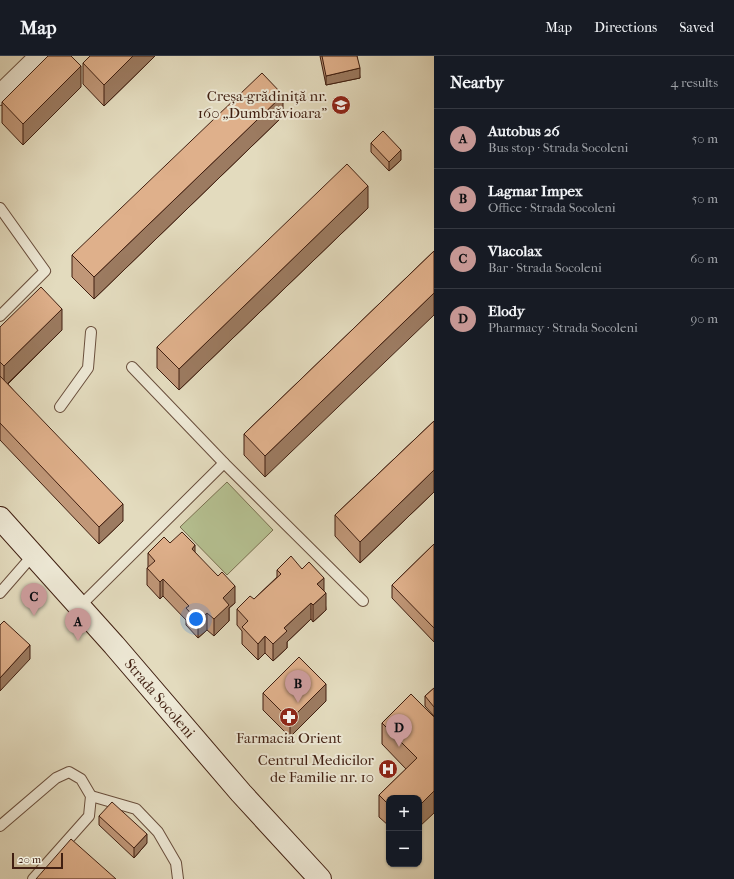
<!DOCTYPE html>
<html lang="en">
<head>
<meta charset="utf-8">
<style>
  body { margin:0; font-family:"IM FELL French Canon",serif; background:#20242c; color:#f1f3f6 }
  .controls { position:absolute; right:12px; bottom:12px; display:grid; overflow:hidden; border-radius:8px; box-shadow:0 1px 3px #0004 }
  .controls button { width:36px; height:36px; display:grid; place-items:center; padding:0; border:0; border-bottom:1px solid #363941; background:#171b24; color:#f1f3f6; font:20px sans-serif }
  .scale { position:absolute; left:12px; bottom:10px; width:51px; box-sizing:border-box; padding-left:4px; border:2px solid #401f11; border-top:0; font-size:11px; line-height:14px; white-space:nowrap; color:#401f11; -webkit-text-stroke:3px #ede8d5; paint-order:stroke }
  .you { position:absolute; left:196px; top:563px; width:14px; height:14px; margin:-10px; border:3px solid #fff; border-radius:50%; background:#1a73e8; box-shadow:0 0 0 6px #1a73e833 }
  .badge { display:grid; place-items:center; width:26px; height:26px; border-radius:50%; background:#c59692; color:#111; font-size:13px; font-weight:700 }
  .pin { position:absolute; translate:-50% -33px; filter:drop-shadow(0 1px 2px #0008) }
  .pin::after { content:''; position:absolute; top:21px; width:14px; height:12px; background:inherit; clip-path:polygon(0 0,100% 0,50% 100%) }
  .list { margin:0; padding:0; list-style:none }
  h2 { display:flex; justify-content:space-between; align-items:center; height:52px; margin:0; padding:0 16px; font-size:17px }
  h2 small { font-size:13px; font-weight:400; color:#9ea1a6 }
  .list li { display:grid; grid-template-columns:26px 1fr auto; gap:12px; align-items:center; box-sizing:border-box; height:60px; padding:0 16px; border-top:1px solid #363941 }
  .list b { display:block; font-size:15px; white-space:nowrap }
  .list p { margin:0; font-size:13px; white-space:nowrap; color:#9ea1a6 }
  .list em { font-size:13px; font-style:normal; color:#9ea1a6 }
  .map { position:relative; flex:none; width:434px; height:823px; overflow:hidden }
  header { display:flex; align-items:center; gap:24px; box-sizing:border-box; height:56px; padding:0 20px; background:#171b24; border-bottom:1px solid #363941 }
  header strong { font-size:19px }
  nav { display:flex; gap:22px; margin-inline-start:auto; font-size:14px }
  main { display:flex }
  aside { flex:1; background:#171b24 }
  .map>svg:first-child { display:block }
  .park { fill:#b5c091; stroke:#7a7051 }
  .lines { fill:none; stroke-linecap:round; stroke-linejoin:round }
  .lane-casing { stroke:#694e3c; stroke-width:12 }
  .street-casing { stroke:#694e3c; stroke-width:22 }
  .secondary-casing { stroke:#401f11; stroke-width:24 }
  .lane { stroke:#ede8d5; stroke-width:10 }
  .street { stroke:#ede8d5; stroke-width:20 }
  .secondary { stroke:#ede8d5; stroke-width:22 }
  .wall { fill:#c09778; stroke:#401f11 }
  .shaded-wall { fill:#9c7b61; stroke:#401f11 }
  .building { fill:#dfb08b; stroke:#401f11 }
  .labels { text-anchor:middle; stroke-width:4; stroke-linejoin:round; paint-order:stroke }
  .poi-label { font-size:15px; fill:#401f11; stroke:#ede8d5; text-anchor:end }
  .street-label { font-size:15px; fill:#401f11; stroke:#ede8d5 }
</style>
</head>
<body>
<header>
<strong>Map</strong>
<nav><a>Map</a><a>Directions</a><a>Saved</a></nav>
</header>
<main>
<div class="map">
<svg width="434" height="823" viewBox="0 0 434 823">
  <rect width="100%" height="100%" fill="#e3dbbe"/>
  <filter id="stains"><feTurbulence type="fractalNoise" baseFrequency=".005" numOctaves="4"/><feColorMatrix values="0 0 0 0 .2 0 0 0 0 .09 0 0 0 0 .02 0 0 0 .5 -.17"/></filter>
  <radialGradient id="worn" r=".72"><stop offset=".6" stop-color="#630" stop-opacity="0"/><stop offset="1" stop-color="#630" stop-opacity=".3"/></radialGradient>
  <polygon class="park" points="227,426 273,474 227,519 180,471"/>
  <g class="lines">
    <g class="lane-casing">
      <g id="lane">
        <polyline points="0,152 45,215 0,260"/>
        <polyline points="132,311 224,407 363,545"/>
        <polyline points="60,351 88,312 91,276"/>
        <polyline points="0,537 33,499"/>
        <polyline points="79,551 224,407"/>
        <polyline points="91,740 136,753 158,776 176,807 178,823"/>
        <polyline points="0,770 56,722 69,716 81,723 91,740 89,760 33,823"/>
      </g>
    </g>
    <g class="street-casing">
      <polyline id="street" points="0,39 40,0"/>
    </g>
    <g class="secondary-casing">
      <g id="secondary">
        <path id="s1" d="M0,462l114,127 127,148 79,86"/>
      </g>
    </g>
    <use href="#lane" class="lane"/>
    <use href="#street" class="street"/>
    <use href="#secondary" class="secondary"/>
  </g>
  <g class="wall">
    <polygon points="90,0 155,0 104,50 83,28 83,7"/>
    <polygon points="320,0 357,0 360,22 326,29"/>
    <polygon points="81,31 23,89 2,67 2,46"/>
    <polygon points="283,60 94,243 72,221 72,199"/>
    <polygon points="371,87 401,104 389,115 371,96"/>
    <polygon points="368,152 179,334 157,312 157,291"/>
    <polygon points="434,195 265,421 244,399 244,378"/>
    <polygon points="0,271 62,274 8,328 123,465 99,488 0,384"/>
    <polygon points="434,365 434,436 360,507 335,480 335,459"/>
    <polygon points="170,487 195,496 235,547 229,552 229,565 214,580 207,574 198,582 186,569 186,564 163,540 160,543 147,529 147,512 148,511 148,497"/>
    <polygon points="434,488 434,586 392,542 392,529"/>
    <polygon points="277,514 324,536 326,554 313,566 311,563 287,586 287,592 273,605 265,597 258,604 242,588 242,575 237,569 237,553 254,543 277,521"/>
    <polygon points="434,632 434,660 425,650 425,640"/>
    <polygon points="263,637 326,645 290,681 263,654"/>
    <polygon points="434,661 434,757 389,742 389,770 379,761 379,739 406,713 382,688 382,667"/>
    <polygon points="99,760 147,787 134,802 99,769"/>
  </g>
  <g class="shaded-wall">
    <polygon points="133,0 155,0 104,50 104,29"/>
    <polygon points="81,10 81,31 23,89 23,68"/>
    <polygon points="360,12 360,22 326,29 326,20"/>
    <polygon points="283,39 283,60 94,243 94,221"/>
    <polygon points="401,94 401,104 389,115 389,106"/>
    <polygon points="368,130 368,152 179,334 179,313"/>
    <polygon points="434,237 434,259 265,421 265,400"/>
    <polygon points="62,253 62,274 4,331 4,310"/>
    <polygon points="434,414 434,436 360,507 360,486"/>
    <polygon points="123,448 123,465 99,488 99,471"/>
    <polygon points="195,489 195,506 192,493"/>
    <polygon points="324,522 324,539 317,528"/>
    <polygon points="163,523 163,540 160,543 160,526"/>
    <polygon points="235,530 235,547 229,552 229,565 214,580 214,563 223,542"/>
    <polygon points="326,537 326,554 313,566 313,549"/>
    <polygon points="311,547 311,563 287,586 287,592 273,605 273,588 284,572"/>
    <polygon points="207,557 207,574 198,582 198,565"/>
    <polygon points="265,580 265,597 258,604 258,588"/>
    <polygon points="30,589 30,603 0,635 0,622"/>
    <polygon points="326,628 326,645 290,681 290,664"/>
    <polygon points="434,735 434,757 419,771 419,750"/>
    <polygon points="147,778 147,787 134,802 134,792"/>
  </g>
  <g class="building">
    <polygon points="48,0 71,0 81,10 23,68 2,46"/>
    <polygon points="90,0 133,0 104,29 83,7"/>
    <polygon points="322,0 357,0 360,12 326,20"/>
    <polygon points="262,17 283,39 94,221 72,199"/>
    <polygon points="383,75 401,94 389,106 371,87"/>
    <polygon points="347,108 368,130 179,313 157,291"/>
    <polygon points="434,195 434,237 265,400 244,378"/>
    <polygon points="41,231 62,253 4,310 0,306 0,271"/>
    <polygon points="0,320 123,448 99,471 0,367"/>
    <polygon points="434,365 434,414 360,486 335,459"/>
    <polygon points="182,476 195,489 192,493 218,520 222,516 235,530 223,542 229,549 214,563 207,557 198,565 186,552 189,550 163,523 160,526 147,512 155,505 148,497 164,481 170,487"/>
    <polygon points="434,488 434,572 392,529"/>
    <polygon points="291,500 302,513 309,506 324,522 317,528 326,537 313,549 311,547 284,572 287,575 273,588 265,580 258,588 242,571 248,565 237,553 250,540 254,543 281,518 277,514"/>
    <polygon points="4,565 30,589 0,622 0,569"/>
    <polygon points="299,601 326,628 290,664 263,637"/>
    <polygon points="434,632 434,651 425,640"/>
    <polygon points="411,638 434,661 434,735 419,750 419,742 389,742 389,749 379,739 417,702 382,667"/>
    <polygon points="112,746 147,778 134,792 99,760"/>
    <polygon points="71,783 116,823 36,823"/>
  </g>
  <defs>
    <g id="school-disc" transform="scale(1)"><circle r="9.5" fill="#8f2418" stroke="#ede8d5"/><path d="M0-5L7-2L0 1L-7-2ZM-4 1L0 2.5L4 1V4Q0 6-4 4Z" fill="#fff"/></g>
    <g id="pharmacy-disc" transform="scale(1)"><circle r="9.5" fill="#8f2418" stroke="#ede8d5"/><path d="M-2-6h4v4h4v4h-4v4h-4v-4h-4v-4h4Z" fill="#fff"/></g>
    <g id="hospital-disc" transform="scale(1)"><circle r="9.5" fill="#8f2418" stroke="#ede8d5"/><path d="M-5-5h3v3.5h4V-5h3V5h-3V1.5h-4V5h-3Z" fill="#fff"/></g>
  </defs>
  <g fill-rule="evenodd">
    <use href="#school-disc" x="341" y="49"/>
    <use href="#pharmacy-disc" x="289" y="661"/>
    <use href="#hospital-disc" x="388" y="713"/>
  </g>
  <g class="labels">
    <g class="poi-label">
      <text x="327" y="45">Creșa-grădiniță nr.<tspan x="327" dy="17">160 „Dumbrăvioara”</tspan></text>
      <text x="289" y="687" text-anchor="middle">Farmacia Orient</text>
      <text x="374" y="709">Centrul Medicilor<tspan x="374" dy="17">de Familie nr. 10</tspan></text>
    </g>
    <g class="street-label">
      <text dy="5" stroke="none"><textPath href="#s1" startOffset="241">Strada Socoleni</textPath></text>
    </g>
  </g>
  <rect width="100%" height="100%" filter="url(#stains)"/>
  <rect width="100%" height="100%" fill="url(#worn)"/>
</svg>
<div class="controls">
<button>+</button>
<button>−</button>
</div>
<div class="scale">20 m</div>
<div class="you"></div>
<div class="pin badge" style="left:78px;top:585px">A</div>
<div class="pin badge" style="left:298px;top:647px">B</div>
<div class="pin badge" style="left:34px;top:560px">C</div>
<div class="pin badge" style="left:399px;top:691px">D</div>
</div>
<aside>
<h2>Nearby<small>4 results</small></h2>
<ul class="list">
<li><span class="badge">A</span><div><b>Autobus 26</b><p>Bus stop · Strada Socoleni</p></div><em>50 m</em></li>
<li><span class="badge">B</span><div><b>Lagmar Impex</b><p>Office · Strada Socoleni</p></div><em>50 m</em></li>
<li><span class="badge">C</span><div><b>Vlacolax</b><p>Bar · Strada Socoleni</p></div><em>60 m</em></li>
<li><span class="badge">D</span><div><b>Elody</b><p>Pharmacy · Strada Socoleni</p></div><em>90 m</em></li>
</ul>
</aside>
</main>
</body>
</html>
